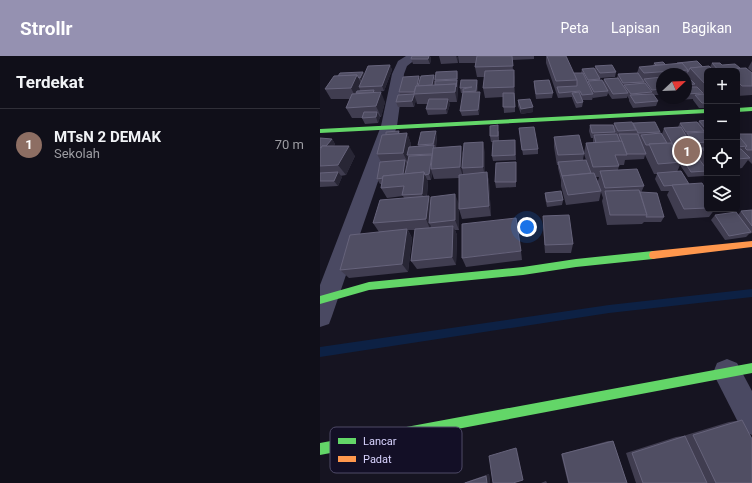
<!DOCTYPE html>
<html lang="id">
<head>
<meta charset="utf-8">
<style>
  body { margin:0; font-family:Roboto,sans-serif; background:#1e1d26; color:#f1f3f6 }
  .controls { position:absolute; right:12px; top:12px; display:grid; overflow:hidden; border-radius:6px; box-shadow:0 2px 10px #0003 }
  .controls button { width:36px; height:36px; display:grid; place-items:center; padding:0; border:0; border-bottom:1px solid #302f38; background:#100f19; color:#f1f3f6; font:20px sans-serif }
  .compass { position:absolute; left:336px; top:12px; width:36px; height:36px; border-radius:50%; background:#100f19; box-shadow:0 2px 10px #0003; rotate:67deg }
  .you { position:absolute; left:207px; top:171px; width:14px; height:14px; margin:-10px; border:3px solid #fff; border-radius:50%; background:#1a73e8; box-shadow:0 0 0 6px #1a73e833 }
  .badge { display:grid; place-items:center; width:26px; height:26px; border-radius:50%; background:#9591b1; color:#fff; font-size:13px; font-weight:700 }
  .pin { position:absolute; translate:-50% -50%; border:2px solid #fff; box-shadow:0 1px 4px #0006 }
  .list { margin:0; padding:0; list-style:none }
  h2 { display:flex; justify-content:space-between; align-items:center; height:52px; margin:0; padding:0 16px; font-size:17px }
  h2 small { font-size:13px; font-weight:400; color:#9c9ca2 }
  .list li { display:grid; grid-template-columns:26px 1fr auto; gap:12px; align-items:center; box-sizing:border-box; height:72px; padding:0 16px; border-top:1px solid #302f38 }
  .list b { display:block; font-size:15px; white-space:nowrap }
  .list p { margin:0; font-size:13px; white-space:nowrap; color:#9c9ca2 }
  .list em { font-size:13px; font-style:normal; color:#9c9ca2 }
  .icon { flex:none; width:22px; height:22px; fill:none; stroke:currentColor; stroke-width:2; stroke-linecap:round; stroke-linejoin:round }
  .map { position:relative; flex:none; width:432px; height:427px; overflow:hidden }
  header { display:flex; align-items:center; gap:24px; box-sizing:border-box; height:56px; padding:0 20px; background:#9591b1; color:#fff }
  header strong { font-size:19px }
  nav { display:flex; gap:22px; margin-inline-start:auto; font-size:14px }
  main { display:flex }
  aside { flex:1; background:#100f19 }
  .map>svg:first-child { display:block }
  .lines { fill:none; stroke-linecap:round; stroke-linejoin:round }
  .stream { fill:#0d2144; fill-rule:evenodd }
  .street { fill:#4a4962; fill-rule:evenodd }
  .fast { fill:#63d668; fill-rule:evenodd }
  .slow { fill:#ff974d; fill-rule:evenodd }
  .wall { fill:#403d50; fill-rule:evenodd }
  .shaded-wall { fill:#282635 }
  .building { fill:#504e63; stroke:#66637b }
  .key { fill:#130f26; stroke:#4e4a67; stroke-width:1 }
  .key-label { font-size:11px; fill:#d9d4ff }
</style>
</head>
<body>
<header>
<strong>Strollr</strong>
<nav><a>Peta</a><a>Lapisan</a><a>Bagikan</a></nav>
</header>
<main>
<aside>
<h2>Terdekat<small></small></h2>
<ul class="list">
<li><span class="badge" style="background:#8d6e63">1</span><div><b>MTsN 2 DEMAK</b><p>Sekolah</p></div><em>70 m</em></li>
</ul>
</aside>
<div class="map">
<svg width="432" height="427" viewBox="0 0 432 427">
  <rect width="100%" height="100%" fill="#161421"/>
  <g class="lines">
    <polygon class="stream" points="432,233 432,241 289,257 0,301 0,291 289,249"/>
    <g class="street">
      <polygon points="86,0 100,0 87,10 84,18 77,70 12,260 9,268 0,271 0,229 61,70 72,18 78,5"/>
      <polygon points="407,303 417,307 432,335 432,379 422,374 393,317 397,307"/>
    </g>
    <g class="fast">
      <polygon points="432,51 432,55 417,56 417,52"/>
      <polygon points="387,53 387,57 0,77 0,73"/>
      <polygon points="333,195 336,196 337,199 336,202 333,203 256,211 203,219 49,234 0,248 0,240 49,226 203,211 256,203"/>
      <polygon points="432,307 432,317 0,399 0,387"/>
    </g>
    <polygon class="slow" points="432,185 432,191 333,203 330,202 329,199 330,196 333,195"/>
  </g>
  <g class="wall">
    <polygon points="92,0 110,0 111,3 110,8 93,8 91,3"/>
    <polygon points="119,0 137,0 138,3 138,7 121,8"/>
    <polygon points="138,0 214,0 214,3 192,4 193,14 195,24 195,56 184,57 183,41 165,42 163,32 165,21 157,21 155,11 156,7 139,7"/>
    <polygon points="226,0 227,0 254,17 261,17 262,13 275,14 275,10 296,16 295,21 280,22 280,24 283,26 284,23 297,22 298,18 317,17 319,11 333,10 334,7 346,9 383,11 390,11 392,7 402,9 420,12 432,17 432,39 417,40 417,15 387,15 387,52 379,52 373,44 373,43 358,44 357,42 366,42 366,18 342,18 342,39 334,39 338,45 336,50 313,52 309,45 309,43 307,40 307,42 292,43 288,37 287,40 273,42 273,41 272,44 263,44 263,46 262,51 256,52 252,42 252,41 238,42 226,7"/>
    <polygon points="432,5 432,16 428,12"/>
    <polygon points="70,9 72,14 64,35 55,36 65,46 61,61 60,61 58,67 45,68 42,62 32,62 26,52 30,43 11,43 5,33 18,20 43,16 44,19"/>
    <polygon points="137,15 138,20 138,30 137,46 129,46 130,48 127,58 108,59 106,53 108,48 97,48 96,44 94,51 78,51 76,46 80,38 79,36 99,20 100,24 114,19 115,22"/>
    <polygon points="157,24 158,29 157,36 160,41 159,59 142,60 140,55 143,38 143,37 141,37 140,32"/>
    <polygon points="214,25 233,37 232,42 216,43 214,30"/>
    <polygon points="198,44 213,56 201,58 198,50"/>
    <path d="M387,64v28l-15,1 5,7 5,-8h5v24l-3,4 -16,1 -8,-12 -3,7 12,12 18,8v17h8l-6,8 -31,2 -11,-24 2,-4h-8l-6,-12 2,-5h-3l-9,-19 -1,4 -19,1 -1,5h-5l-1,5 26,16 -3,7 23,24 -3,5h-17l-2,2 -35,1 -5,-24 1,-3 -2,-6 -2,9 -33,4 -5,-19v-6l-3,-12v-3h-1l-3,-18v-10l30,16 2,-10h7v-5h-2l-2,-7 1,-6 23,2 1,-4 19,1v-1l27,9 -1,1 3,1 2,-6 14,-1 2,-4h18l1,-2zM264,98l2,6h-3zM276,121h3l-1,4z"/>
    <polygon points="199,72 218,93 218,98 203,99"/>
    <path d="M79,75l1,3 7,-1 4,11v3l8,-1 -1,-1 19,-9 -1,12 25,-2 2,8 22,-2v20h2l2,10 2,34 -29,3 -3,-10v21h-4l2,5 -1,30 -39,4 -6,-8 4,-31h-7l4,8 -4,34 -59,6 -9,-8 39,-38 -6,-9 31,-25 -1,-2 -16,2 -6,-10 1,-4h-2l-3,-5 4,-17 -4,-8 9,-19zM112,117l2,6 25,-1v26l-28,-3 -4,-5 1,-14 -1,-2h4z"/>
    <polygon points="179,75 179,85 195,84 196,104 173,105 172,100 173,86 171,86 170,80"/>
    <polygon points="417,78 432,78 432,108 428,104 422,112 417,113"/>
    <polygon points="0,82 12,83 15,88 14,90 35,100 26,119 20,120 22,121 18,130 0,131"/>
    <polygon points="196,112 196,131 176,132 175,126"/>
    <polygon points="225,137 243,144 242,149 227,151 225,142"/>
    <polygon points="432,154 432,177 429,178 426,181 405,184 391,164 395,159 418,159 421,155"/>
    <polygon points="223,160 253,188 251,197 225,197 223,169"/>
    <polygon points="201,195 202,204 146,211 142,202"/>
    <polygon points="422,364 432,427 316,427 306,397 356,381 363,380 409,366"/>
    <polygon points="288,385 293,385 307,427 248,427 241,398"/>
    <polygon points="169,418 170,427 143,427"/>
    <polygon points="226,425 227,427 221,427"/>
  </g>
  <g class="shaded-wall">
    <polygon points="109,0 110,0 111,3 110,8 108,3"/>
    <polygon points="136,0 137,0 138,3 138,7"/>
    <polygon points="70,9 72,14 64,35 62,30"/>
    <polygon points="194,14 195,24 195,41 194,31"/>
    <polygon points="137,15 138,20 138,30 137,46 135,36 136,28 137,24"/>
    <polygon points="43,16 45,21 42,27 40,22"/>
    <polygon points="37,19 42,29 39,31 40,34 36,42 31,32"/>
    <polygon points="114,19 115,26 113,37 112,33"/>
    <polygon points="99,20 100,26 96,35"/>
    <polygon points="157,24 158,29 157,40 156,35"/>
    <polygon points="61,36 65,46 61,61 56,50"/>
    <polygon points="160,36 160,41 159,59 158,54"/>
    <polygon points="94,39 96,44 94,51 92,45"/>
    <polygon points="128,43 130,48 127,58 126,53"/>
    <polygon points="213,51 213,56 201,58 201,53"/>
    <polygon points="57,56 60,61 58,67 56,61"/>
    <polygon points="116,75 117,80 115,94 113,98"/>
    <polygon points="87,77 91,88 89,99 87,99 89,102 88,107 83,97"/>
    <polygon points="12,83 15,88 9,98 5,92"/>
    <polygon points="163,86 165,96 165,121 163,111"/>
    <polygon points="29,90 35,100 26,119 18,109"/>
    <polygon points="141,90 143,100 142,112 143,116 143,121 140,111"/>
    <polygon points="112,99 114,104 111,113 112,117 111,124 109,118"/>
    <polygon points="85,104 87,109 86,120 83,120"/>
    <polygon points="18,116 22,121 18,130 14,125"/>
    <polygon points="104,116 108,126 106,147 102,138"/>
    <polygon points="167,116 169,126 171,160 169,150"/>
    <polygon points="135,138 139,148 139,174 135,164"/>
    <polygon points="109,140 113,150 109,167 111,170 110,173 106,163"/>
    <polygon points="133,170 137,179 136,209 132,201"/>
    <polygon points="87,173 92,182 88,216 82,208"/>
    <polygon points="196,392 197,392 203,423 203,424"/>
    <polygon points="169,418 170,427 167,427 166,420"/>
  </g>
  <g class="building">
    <polygon points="92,0 109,0 108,3 91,3"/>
    <polygon points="157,0 192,0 193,10 155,11"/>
    <polygon points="227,0 246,0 257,24 236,25"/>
    <polygon points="377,5 383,11 370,12 368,16 367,16 368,14 362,7 358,8 357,7"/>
    <polygon points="343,6 346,9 336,9 334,7"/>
    <polygon points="362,7 368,14 324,17 319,11"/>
    <polygon points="392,7 400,7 402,9 415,8 420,12 405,13 404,15 399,15"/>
    <polygon points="70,9 62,30 39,31 48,10"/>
    <polygon points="292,9 296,16 280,17 275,10"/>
    <polygon points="389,10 394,15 387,15 387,29 386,29 370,12"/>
    <polygon points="274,12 280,23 268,24 262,13"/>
    <polygon points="426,12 432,17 432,30 422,30 417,25 417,15 407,15 405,13"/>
    <polygon points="194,14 194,31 163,32 165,15"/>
    <polygon points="137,15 137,23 115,24 116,16"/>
    <polygon points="43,16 40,22 39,22 37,19 18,20 20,17"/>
    <polygon points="254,17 263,17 273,38 262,39 260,35 239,37 237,31 257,30 257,24"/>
    <polygon points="318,17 324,26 303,27 298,18"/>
    <polygon points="37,19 31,32 5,33 14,20"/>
    <polygon points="114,19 112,29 98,30 101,20"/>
    <polygon points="99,20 97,30 96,30 94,36 79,36 83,21"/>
    <polygon points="366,20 367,20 375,28 366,29"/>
    <polygon points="342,21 342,33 332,34 324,23"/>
    <polygon points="298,22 308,37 293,38 284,23"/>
    <polygon points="137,24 136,31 136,28 115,29 115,25"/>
    <polygon points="141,24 157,24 156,35 143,36 143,33 152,31 140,32"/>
    <polygon points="229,24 233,37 216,38 214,25"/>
    <polygon points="282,24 288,35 274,36 268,25"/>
    <polygon points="325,27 332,36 311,38 304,29"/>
    <polygon points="136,28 135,36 94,38 96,30"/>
    <polygon points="366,31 377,31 383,37 366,38"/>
    <polygon points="54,34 53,37 36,37 37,35"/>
    <polygon points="61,36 56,50 26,52 32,38"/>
    <polygon points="143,36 160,36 158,54 140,55"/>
    <polygon points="259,36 263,46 257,47 252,37"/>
    <polygon points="183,37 194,37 195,51 183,51"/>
    <polygon points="94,38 94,39 92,45 76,46 78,39"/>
    <polygon points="333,38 338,45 315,47 310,39"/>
    <polygon points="385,38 387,41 387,47 382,47 375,39"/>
    <polygon points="109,43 128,43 126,53 106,53"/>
    <polygon points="210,43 213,51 201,53 198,44"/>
    <polygon points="44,56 57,56 56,61 42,62"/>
    <polygon points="387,64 387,72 385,72 379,65"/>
    <polygon points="312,66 316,74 298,75 294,67"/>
    <polygon points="335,66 340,76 318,77 313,67"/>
    <polygon points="377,66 384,75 366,76 360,67"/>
    <polygon points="178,69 178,80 170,80 170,70"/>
    <polygon points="270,69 293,69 295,76 272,77"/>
    <polygon points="214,71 218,93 202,94 199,72"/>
    <polygon points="361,71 372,90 354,91 344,72"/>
    <polygon points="79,75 78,78 66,79 66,76"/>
    <polygon points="116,75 113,88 98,89 101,76"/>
    <polygon points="387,76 387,86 374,87 367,77"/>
    <polygon points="87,77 83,97 57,98 62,79"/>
    <polygon points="341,77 347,87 329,88 329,89 326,89 321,79"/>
    <polygon points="297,78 300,86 276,87 274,79"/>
    <polygon points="299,78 318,78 326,98 307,98"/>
    <polygon points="417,78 427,90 417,91"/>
    <polygon points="417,78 432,78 432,94 427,94 425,92 427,90"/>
    <polygon points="259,79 264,98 238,99 234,81"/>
    <polygon points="0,82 12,83 6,90 2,90 1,92 0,91"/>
    <polygon points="195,84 195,99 172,100 173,85"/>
    <polygon points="302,85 307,99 295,99 299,110 273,111 266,87"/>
    <polygon points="163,86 163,111 142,112 144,87"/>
    <polygon points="351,87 362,106 338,108 329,88"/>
    <polygon points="114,89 113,98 87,99 89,91"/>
    <polygon points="2,90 29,90 18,109 0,110 0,94"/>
    <polygon points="141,90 140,111 111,113 113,92"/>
    <polygon points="371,92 387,114 387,115 371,116 356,93"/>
    <polygon points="382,92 387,92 387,99"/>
    <polygon points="417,93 421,93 430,102 417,103"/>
    <polygon points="112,99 109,118 105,119 104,116 85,118 89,100"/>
    <polygon points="85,104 83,118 63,120 63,122 57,123 60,106"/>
    <polygon points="266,104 271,117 242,120 238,106"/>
    <polygon points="196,106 196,126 175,126 176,107"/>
    <polygon points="317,113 324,130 285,132 280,115"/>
    <polygon points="361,115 369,128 344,130 337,117"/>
    <polygon points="18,116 14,125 0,125 0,117"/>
    <polygon points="104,116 102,138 82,139 84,130 61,132 63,120"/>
    <polygon points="167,116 169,150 139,153 139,119"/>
    <polygon points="274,117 281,135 248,139 242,120"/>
    <polygon points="382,127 387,136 387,152 364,153 352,129"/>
    <polygon points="319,134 327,159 290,159 285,135"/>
    <polygon points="241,135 243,144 227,146 225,137"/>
    <polygon points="320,136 337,137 344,161 326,161 327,159"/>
    <polygon points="135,138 135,164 109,167 111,141"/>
    <polygon points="109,140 106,163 53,167 60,144"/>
    <polygon points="432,154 432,170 421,155"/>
    <polygon points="416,156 431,176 409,180 395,159"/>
    <polygon points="249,159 253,188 225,189 223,160"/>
    <polygon points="196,162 201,195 142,202 142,168"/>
    <polygon points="133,170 132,201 91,205 95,173"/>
    <polygon points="87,173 82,208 20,214 30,179"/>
    <polygon points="422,364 432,383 432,427 396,427 373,379"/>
    <polygon points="365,380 387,427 323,427 312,397"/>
    <polygon points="293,385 307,427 249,427 242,398"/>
    <polygon points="196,392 203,424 193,427 173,427 169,400"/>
    <polygon points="166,420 167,427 145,427"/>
  </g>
  <rect x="10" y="371" width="132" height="46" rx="6" class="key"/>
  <rect x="18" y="382" width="18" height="6" fill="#63d668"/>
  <rect x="18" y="400" width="18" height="6" fill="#ff974d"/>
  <g class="key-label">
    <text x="43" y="389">Lancar</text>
    <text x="43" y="407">Padat</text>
  </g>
</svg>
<div class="controls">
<button>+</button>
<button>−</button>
<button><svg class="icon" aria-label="locate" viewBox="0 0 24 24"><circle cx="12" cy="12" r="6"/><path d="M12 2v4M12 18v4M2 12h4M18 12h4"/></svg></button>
<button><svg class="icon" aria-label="layers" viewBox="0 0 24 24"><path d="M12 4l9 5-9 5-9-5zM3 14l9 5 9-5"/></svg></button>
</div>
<svg class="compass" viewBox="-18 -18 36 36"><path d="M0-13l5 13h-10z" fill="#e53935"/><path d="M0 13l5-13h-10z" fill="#9c9ca2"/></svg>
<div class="you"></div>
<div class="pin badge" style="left:367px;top:95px;background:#8d6e63">1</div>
</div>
</main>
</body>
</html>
